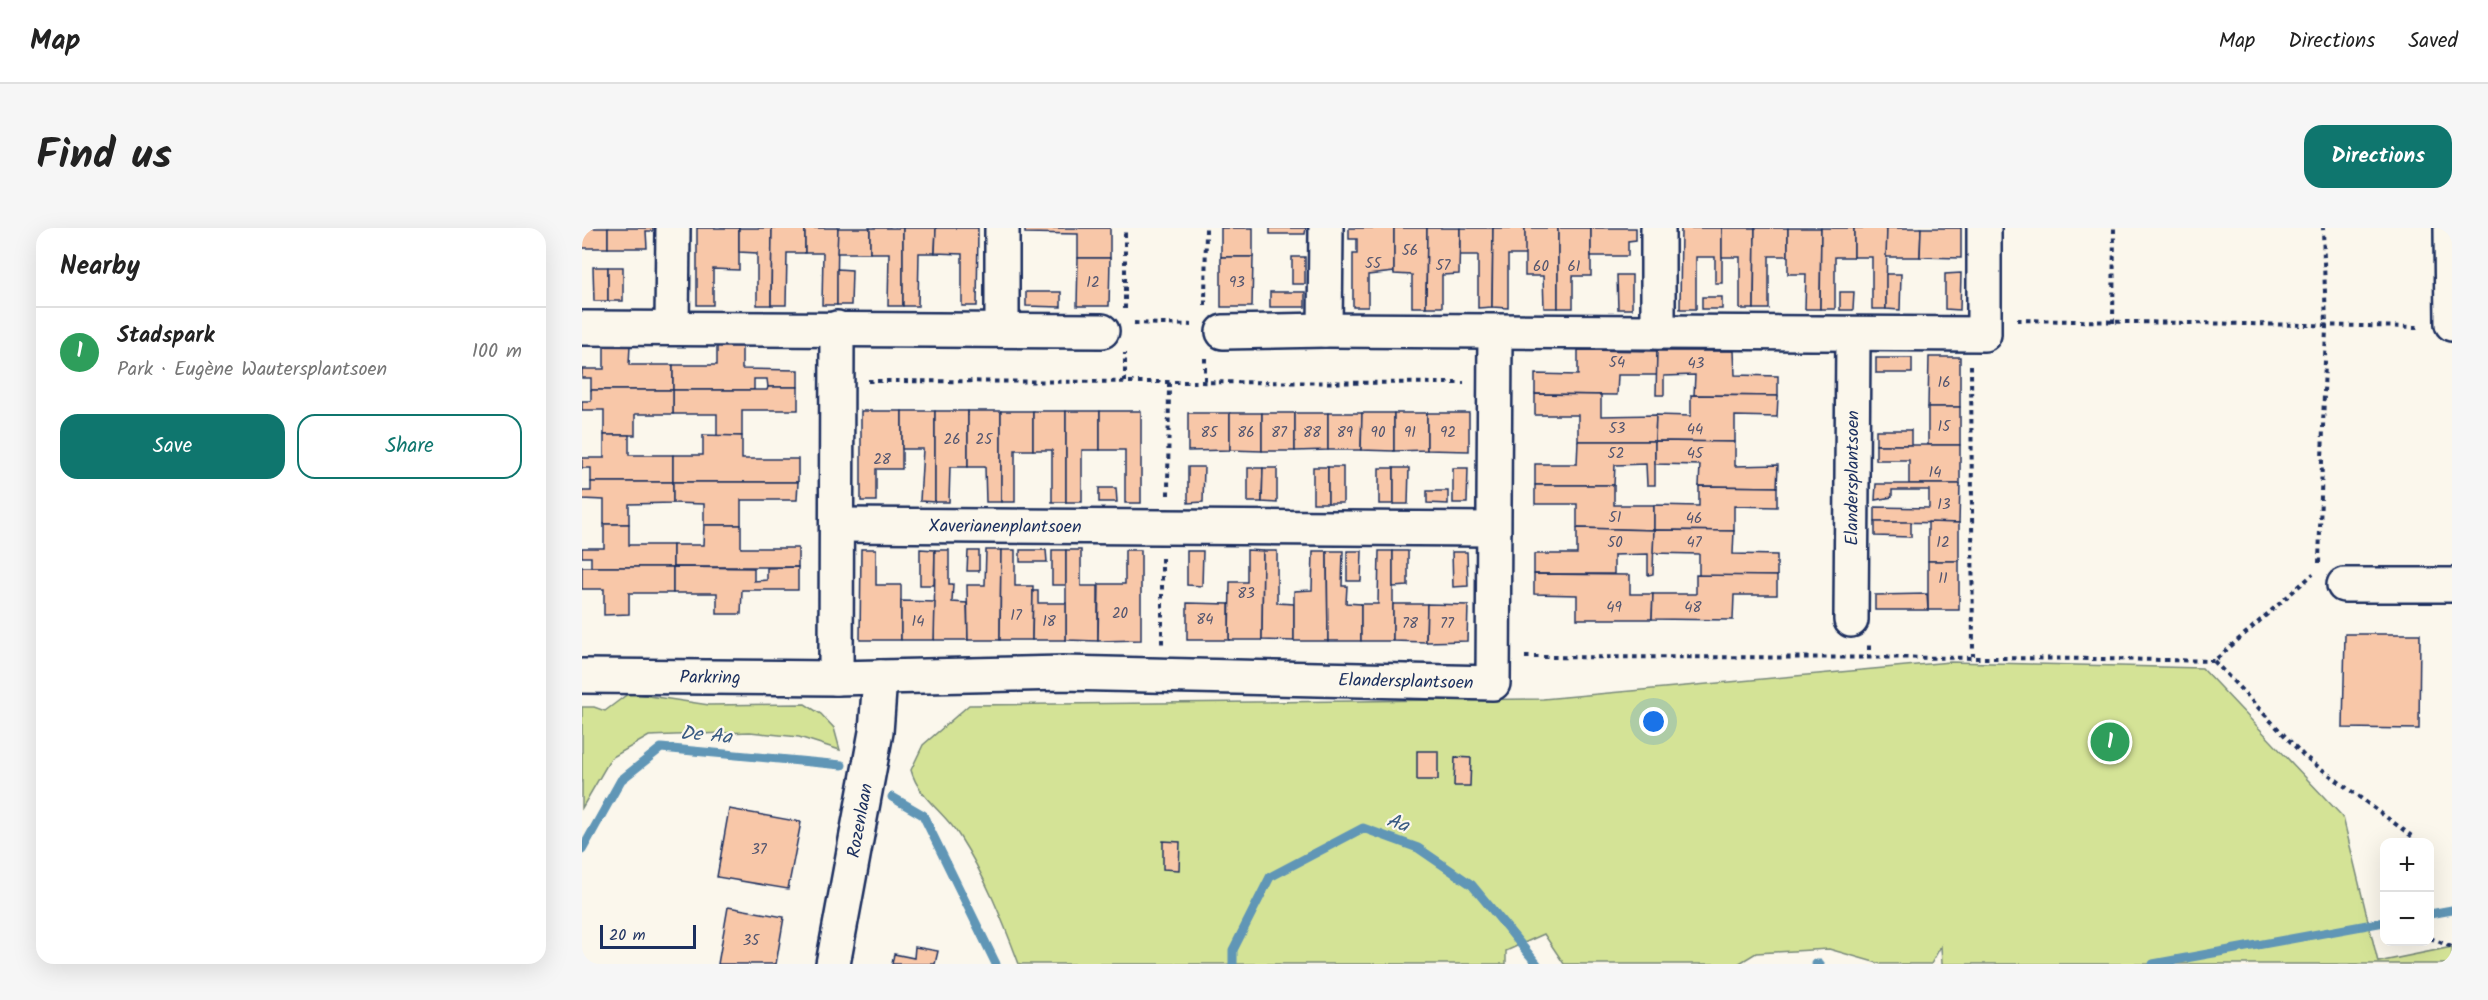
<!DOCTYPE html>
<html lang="en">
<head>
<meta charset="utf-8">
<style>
  body { margin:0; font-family:Kalam,sans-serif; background:#f6f6f6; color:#222 }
  .controls { position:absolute; right:18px; bottom:18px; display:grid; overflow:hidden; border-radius:12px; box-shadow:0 6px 24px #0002 }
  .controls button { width:54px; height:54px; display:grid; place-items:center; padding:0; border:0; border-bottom:2px solid #e0e0e0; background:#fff; color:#222; font:30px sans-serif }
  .scale { position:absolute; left:18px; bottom:15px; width:96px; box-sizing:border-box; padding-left:6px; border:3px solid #1b2f5e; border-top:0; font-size:16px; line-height:21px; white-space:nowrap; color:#1b2f5e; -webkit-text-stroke:4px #fbf7ec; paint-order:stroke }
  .you { position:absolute; left:1072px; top:494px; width:21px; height:21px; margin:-15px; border:4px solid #fff; border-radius:50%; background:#1a73e8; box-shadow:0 0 0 9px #1a73e833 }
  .badge { display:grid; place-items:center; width:39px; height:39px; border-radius:50%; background:#0f766e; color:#fff; font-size:20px; font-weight:700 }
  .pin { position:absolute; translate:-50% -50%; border:3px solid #fff; box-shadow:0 2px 6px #0006 }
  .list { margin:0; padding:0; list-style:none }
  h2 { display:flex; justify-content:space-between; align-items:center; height:78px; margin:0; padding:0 24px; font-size:26px }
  h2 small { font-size:20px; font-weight:400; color:#767676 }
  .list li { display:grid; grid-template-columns:39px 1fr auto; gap:18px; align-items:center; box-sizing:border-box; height:90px; padding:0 24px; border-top:2px solid #e0e0e0 }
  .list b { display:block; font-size:22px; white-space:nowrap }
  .list p { margin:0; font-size:20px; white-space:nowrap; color:#767676 }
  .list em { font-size:20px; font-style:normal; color:#767676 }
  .actions { display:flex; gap:12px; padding:18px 24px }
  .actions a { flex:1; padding:14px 0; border:2px solid #0f766e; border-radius:18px; text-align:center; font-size:21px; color:#0f766e }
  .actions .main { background:#0f766e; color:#fff }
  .map { position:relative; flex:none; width:1870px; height:736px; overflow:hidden; border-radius:18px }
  header { display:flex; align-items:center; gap:36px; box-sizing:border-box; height:84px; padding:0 30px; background:#fff; border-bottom:2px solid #e0e0e0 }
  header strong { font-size:28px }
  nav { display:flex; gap:33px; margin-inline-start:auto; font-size:21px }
  .intro { display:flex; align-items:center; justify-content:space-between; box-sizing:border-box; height:144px; padding:0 36px }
  h1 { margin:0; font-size:42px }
  .button { padding:15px 27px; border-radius:18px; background:#0f766e; color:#fff; font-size:21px; font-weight:700 }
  main { display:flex; gap:36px; padding:0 36px }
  aside { flex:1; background:#fff; border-radius:18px; box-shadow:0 6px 24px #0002 }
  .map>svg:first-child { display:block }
  .green { fill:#d4e396; stroke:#78897a; stroke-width:1.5 }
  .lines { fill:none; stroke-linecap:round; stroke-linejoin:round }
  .stream { stroke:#6196b6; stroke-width:9 }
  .building { fill:#f8c7a8; stroke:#1b2f5e; stroke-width:1.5 }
  .street-casing { stroke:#1b2f5e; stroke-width:38 }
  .path { stroke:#1b2f5e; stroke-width:4; stroke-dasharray:4.5 4.5; stroke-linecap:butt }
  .street { stroke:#fbf7ec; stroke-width:33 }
  .labels { text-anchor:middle; stroke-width:4.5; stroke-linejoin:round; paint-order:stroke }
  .number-label { font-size:15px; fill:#525570 }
  .street-label { font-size:18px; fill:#1b2f5e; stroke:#fbf7ec }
  .water-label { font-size:20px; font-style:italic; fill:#385a82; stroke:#fbf7ec }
</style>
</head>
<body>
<header>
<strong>Map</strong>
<nav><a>Map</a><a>Directions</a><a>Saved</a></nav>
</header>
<div class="intro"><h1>Find us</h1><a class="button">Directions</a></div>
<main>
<aside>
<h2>Nearby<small></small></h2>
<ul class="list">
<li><span class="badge" style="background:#2e9e5b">1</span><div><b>Stadspark</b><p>Park · Eugène Wautersplantsoen</p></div><em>100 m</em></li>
</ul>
<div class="actions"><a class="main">Save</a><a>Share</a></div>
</aside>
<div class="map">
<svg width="1870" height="736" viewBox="0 0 1870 736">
  <rect width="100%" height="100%" fill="#fbf7ec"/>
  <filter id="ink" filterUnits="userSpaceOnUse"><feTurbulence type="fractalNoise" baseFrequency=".0167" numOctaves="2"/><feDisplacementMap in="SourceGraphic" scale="12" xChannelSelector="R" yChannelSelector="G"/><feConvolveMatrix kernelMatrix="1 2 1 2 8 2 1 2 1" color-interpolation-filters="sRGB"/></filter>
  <g filter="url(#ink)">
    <g class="green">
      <path d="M1368,434l252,6 141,149 35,145 74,-15v17h-510l-1,-18 -10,18h-50l-52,-15 -73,4 -18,11h-174l-20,-30 -38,17v13h-487c-16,-43 -34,-88 -59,-127 -15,-25 -41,-38 -49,-67l12,-25 46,-40 574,-6z"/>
      <polygon points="47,465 127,477 223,476 239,486 252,500 258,522 217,509 168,504 67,508 29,530 0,580 0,479 12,479 23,483"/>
    </g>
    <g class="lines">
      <g class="stream">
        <polyline points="310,569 341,587 414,736"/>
        <polyline points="0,622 39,552 79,520 260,537"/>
        <polyline points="1848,686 1870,682"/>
        <polyline points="651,736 651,722 688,649 781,600 836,620 890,657 955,736"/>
        <polyline points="1234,736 1238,736"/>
        <polyline points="1571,736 1802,694"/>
      </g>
    </g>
    <g class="building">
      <rect x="0" y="0" width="26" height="20"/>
      <polygon points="26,0 71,0 71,3 64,3 65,20 26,20"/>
      <polygon points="115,0 157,0 157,42 131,41 131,77 115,77"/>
      <polygon points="157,0 190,0 189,77 175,77 175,25 157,24"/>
      <polygon points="190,0 223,0 223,25 205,25 204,77 189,77"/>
      <polygon points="223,0 256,0 255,77 240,77 241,25 223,25"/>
      <polygon points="256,0 288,0 288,25 255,25"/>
      <polygon points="288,0 321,0 321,78 306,78 307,25 288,25"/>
      <polygon points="321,0 354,0 353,25 337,25 336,78 321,78"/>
      <polygon points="354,0 396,0 395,78 380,78 380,26 353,25"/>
      <polygon points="443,0 528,0 528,30 496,30 496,6 443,5"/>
      <rect x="639" y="0" width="32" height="29"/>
      <polygon points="688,0 724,0 723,6 688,6"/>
      <polygon points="767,0 812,0 812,44 786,47 786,79 771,79 771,26 775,26 775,11 767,11"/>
      <polygon points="812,0 845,0 844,79 830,79 830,47 812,46"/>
      <polygon points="845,0 878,0 877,46 860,47 860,79 844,79"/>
      <polygon points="878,0 911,0 910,79 896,80 896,27 878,27"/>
      <polygon points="911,0 943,0 944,27 926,27 926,80 910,79"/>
      <polygon points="943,0 976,0 976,80 962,80 961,48 943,48"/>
      <polygon points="976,0 1009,0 1009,48 991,48 991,80 976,80"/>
      <polygon points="1009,0 1054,0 1054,12 1046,13 1046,28 1009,28"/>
      <polygon points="1099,0 1140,0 1140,55 1133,55 1133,29 1114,29 1114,81 1098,81"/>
      <polygon points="1140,0 1173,0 1172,81 1158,81 1158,29 1140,29"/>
      <polygon points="1173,0 1206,0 1206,28 1187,28 1187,81 1172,81"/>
      <polygon points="1206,0 1239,0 1238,81 1223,81 1224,46 1206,46"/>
      <polygon points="1239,0 1272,0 1272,29 1253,29 1253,81 1238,81"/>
      <polygon points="1272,0 1305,0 1304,81 1290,81 1290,29 1272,29"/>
      <polygon points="1305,0 1339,0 1338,29 1304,29"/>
      <polygon points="1339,0 1379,0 1379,30 1338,29"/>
      <polygon points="639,29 671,29 670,79 639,79"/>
      <rect x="710" y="29" width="13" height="27"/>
      <polygon points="496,30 528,30 527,78 495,78"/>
      <polygon points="11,39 26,39 26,73 12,73"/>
      <rect x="26" y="39" width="15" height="34"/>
      <polygon points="255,41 270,42 269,77 255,77"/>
      <polygon points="1379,45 1378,82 1363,81 1363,46"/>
      <polygon points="1304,46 1319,46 1318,82 1304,81"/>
      <polygon points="1035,47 1050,47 1050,81 1036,81"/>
      <polygon points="444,64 479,64 479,79 444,78"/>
      <rect x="688" y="64" width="35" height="15"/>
      <polygon points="1258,64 1272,64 1271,82 1258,82"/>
      <rect x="1120" y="69" width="20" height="12"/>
      <polygon points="22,116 48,117 47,137 91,137 91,162 9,162 9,150 0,150 0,141 22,141"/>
      <polygon points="160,116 160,141 216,142 216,159 186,159 185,151 172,151 172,162 91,162 91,137 135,137 135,117"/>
      <polygon points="996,122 1075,123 1075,147 1036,147 1035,167 953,166 953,146 996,147"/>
      <polygon points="1075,123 1152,123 1153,147 1196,148 1196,168 1112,167 1113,147 1082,148 1082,167 1074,167"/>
      <polygon points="1347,129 1378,129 1378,179 1346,179"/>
      <rect x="1294" y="130" width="36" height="15"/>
      <polygon points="186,159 216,159 216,182 160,182 160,208 135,208 135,186 91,186 91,162 185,162"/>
      <polygon points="9,162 91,162 91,186 53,186 53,207 22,207 22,182 0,182 0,173 9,173"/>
      <polygon points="953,166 1019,167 1019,188 1074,187 1073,213 996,213 996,187 953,187"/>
      <polygon points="1109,167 1196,168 1195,189 1153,188 1153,214 1073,213 1074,187 1109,188"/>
      <rect x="1346" y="179" width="32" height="38"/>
      <polygon points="279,183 320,183 320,241 294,241 294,273 279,273"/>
      <polygon points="320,183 353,183 353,274 338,273 341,221 320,221"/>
      <polygon points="353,183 386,183 386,239 368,239 367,274 353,274"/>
      <polygon points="386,183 419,183 419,274 404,274 403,239 386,239"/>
      <polygon points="419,183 451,183 451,222 433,222 433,274 419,274"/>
      <polygon points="451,183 484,183 484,274 470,274 470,222 451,222"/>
      <polygon points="484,183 518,183 518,222 500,222 500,274 484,274"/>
      <polygon points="518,183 559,183 559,275 543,275 543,222 518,222"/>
      <polygon points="606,185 648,185 648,222 606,223"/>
      <polygon points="648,185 680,185 680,223 648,222"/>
      <rect x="680" y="185" width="33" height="38"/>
      <polygon points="713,185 746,185 746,222 713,223"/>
      <polygon points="746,185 780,185 779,222 746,222"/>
      <polygon points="780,185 812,185 812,223 779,222"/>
      <polygon points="812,185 845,185 845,222 812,223"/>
      <polygon points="845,185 887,185 887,223 845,222"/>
      <rect x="1294" y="202" width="35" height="15"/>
      <polygon points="22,207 47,207 47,227 91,227 91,254 9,254 9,240 0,240 0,230 22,230"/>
      <polygon points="121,207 160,208 160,231 216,231 216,254 91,254 91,227 121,227"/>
      <polygon points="996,213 1073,213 1073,257 1065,257 1064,236 1033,237 1032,257 953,257 953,236 995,236"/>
      <polygon points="1073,213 1153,214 1153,238 1196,237 1195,259 1117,258 1118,237 1073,236"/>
      <polygon points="1294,217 1378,217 1378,256 1327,256 1327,232 1294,232"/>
      <polygon points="606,239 622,239 621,274 606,275"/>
      <rect x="731" y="239" width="15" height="36"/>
      <rect x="746" y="239" width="15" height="36"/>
      <polygon points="666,240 681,240 680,274 666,274"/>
      <polygon points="681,240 695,240 695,275 680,274"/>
      <rect x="797" y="240" width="15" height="36"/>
      <polygon points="812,240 827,240 826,276 812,276"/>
      <polygon points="871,240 886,240 885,275 871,275"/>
      <polygon points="9,254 91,254 91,275 47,276 47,296 22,296 22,272 0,271 0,263 9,263"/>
      <polygon points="91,254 216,254 215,272 159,272 159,297 122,297 122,276 91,275"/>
      <polygon points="1294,256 1378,256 1377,295 1293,294 1293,279 1347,280 1347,262 1310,262 1310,269 1293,272"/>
      <polygon points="953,257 1032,257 1032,277 1072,277 1072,302 995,300 995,276 953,276"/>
      <polygon points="1117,258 1195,259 1195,279 1152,278 1152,303 1072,302 1072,277 1117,278"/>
      <polygon points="517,260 534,260 535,274 517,274"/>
      <polygon points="845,263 866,263 866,276 845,275"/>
      <polygon points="1293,294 1329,294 1329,309 1293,308"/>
      <polygon points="1346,294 1377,295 1377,333 1346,333"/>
      <polygon points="22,296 47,296 47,317 91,317 91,339 9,339 9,329 0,329 0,320 22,320"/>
      <polygon points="122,297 159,297 159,320 216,320 216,339 91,339 91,317 121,317"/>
      <polygon points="995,300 1072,302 1071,346 1066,347 1066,326 1032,327 1032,346 952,346 952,326 995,326"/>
      <polygon points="1072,302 1152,303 1151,326 1195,327 1195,348 1117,348 1117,326 1071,325"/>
      <polygon points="279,321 294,321 294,357 319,357 319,412 278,412"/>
      <polygon points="338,321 353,322 352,357 338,357"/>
      <polygon points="353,322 367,322 367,356 371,356 370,374 385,375 386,412 352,412"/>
      <polygon points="404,322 419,322 418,412 386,412 385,357 403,357"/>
      <polygon points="419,322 433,322 433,358 451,358 450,412 418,412"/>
      <polygon points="438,322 464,322 465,334 438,334"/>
      <rect x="470" y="322" width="14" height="35"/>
      <polygon points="484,322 499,322 499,358 516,358 516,413 484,412"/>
      <polygon points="543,322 559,322 559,412 516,413 517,356 543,356"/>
      <polygon points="665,322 681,323 680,412 647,412 648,354 665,354"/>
      <polygon points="386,323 397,323 397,343 385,343"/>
      <polygon points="605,323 621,323 620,358 605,357"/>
      <polygon points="681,323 695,323 695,375 712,376 712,413 680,412"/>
      <polygon points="731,323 745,323 746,413 712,413 712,363 730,362"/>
      <polygon points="745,323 761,323 760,358 765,358 764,375 779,376 779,413 746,413"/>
      <polygon points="765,323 780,323 779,353 765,353"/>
      <polygon points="797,323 811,323 811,413 779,413 779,376 796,376"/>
      <polygon points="811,323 826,323 826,358 811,359"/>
      <polygon points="870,324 885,324 886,358 871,359"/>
      <rect x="1346" y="333" width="31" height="49"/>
      <polygon points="0,339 91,339 91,365 47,365 47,386 22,387 22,361 0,361"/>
      <polygon points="91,339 172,340 172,353 185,352 185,340 216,339 216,362 160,362 159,386 135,386 135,365 91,365"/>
      <polygon points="952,346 1048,347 1048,366 1071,366 1070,391 995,391 995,367 952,366"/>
      <polygon points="1114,347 1195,348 1195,367 1152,367 1151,392 1070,391 1071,366 1114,366"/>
      <polygon points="451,363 456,363 456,375 484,375 484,412 450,412"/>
      <polygon points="1345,366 1346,382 1293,382 1293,367"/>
      <polygon points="319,373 353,374 352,412 319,412"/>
      <polygon points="605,375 647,376 647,412 605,412"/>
      <polygon points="811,376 845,376 844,414 811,413"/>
      <polygon points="845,376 886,377 885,413 844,414"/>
      <polygon points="1763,406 1838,406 1837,501 1761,500"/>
      <rect x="835" y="523" width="21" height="29"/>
      <polygon points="873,529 889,530 888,558 872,558"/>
      <polygon points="147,581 219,594 206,661 135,649"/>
      <polygon points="581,613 598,614 597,642 581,641"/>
      <polygon points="146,679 202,689 194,736 136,736"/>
      <polygon points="333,719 356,723 353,736 310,736 312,726 332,730"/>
    </g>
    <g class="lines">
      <g class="street-casing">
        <g id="street">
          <polyline points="420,0 420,102"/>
          <polyline points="744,0 743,102 1402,106 1402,0"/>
          <polyline points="1869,0 1870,96"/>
          <polyline points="90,98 91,0"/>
          <polyline points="0,100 520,103"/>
          <polyline points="641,104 743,102"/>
          <polyline points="1076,104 1076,0"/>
          <path id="s1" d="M257,297l653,4"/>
          <polyline points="1762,357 1870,357"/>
          <path id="s2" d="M1269,392l2,-285"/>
          <path id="s3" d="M0,448l254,2 227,-5 430,10 2,-351"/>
          <polyline points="254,450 255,100"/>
          <path id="s4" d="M251,736l43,-232 4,-55"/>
        </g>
      </g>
      <g class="path">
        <polyline points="623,77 624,0"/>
        <polyline points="543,81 543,0"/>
        <polyline points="1435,92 1838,99"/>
        <polyline points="552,95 610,97"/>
        <polyline points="1531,95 1532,0"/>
        <polyline points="623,130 623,154"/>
        <polyline points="1389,137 1391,428"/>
        <polyline points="286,153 882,155"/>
        <polyline points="543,154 543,125"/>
        <polyline points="586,267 587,154"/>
        <polyline points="580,330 580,416"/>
        <polyline points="1737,335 1744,98 1741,0"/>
        <path d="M943,429c230,1 459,-1 689,4l99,-87"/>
        <polyline points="1287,431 1287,417"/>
        <polyline points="1632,433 1722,528 1831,609 1832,614"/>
        <polyline points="1848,710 1870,719"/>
      </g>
      <use href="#street" class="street"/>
    </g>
  </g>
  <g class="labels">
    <g class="number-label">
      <text x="828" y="27">56</text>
      <text x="791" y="40">55</text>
      <text x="861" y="42">57</text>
      <text x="959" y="43">60</text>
      <text x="992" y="43">61</text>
      <text x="511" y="59">12</text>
      <text x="655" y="59">93</text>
      <text x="1035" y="139">54</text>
      <text x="1114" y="140">43</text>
      <text x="1362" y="159">16</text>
      <text x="1362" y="203">15</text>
      <text x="1035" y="205">53</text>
      <text x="1113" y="206">44</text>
      <text x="627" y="209">85</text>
      <text x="664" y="209">86</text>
      <text x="697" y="209">87</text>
      <text x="730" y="209">88</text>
      <text x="763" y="209">89</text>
      <text x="796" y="209">90</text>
      <text x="828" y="209">91</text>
      <text x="866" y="209">92</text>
      <text x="370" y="216">26</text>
      <text x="402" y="216">25</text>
      <text x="1034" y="230">52</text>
      <text x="1113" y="230">45</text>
      <text x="300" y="236">28</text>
      <text x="1353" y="249">14</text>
      <text x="1362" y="281">13</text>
      <text x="1033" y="294">51</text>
      <text x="1112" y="295">46</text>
      <text x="1033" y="319">50</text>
      <text x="1112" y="319">47</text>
      <text x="1361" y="319">12</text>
      <text x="1361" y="355">11</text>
      <text x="664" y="370">83</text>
      <text x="1032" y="384">49</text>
      <text x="1111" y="384">48</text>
      <text x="538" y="390">20</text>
      <text x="434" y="392">17</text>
      <text x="623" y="396">84</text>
      <text x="336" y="398">14</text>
      <text x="467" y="398">18</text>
      <text x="828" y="400">78</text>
      <text x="865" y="400">77</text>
      <text x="177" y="626">37</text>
      <text x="169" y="717">35</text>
    </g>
    <g class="street-label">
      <text dy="6" stroke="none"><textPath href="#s2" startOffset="142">Elandersplantsoen</textPath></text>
      <text dy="6" stroke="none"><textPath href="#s1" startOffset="166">Xaverianenplantsoen</textPath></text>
      <text dy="6" stroke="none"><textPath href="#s3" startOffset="128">Parkring</textPath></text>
      <text dy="6" stroke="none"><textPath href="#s3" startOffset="824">Elandersplantsoen</textPath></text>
      <text dy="6" stroke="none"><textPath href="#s4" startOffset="146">Rozenlaan</textPath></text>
    </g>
    <g class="water-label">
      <text transform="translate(124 506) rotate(5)" y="7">De Aa</text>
      <text transform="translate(816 594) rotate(20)" y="7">Aa</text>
    </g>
  </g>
</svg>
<div class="controls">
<button>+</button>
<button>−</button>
</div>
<div class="scale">20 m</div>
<div class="you"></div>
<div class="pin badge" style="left:1528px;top:514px;background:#2e9e5b">1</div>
</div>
</main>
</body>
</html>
